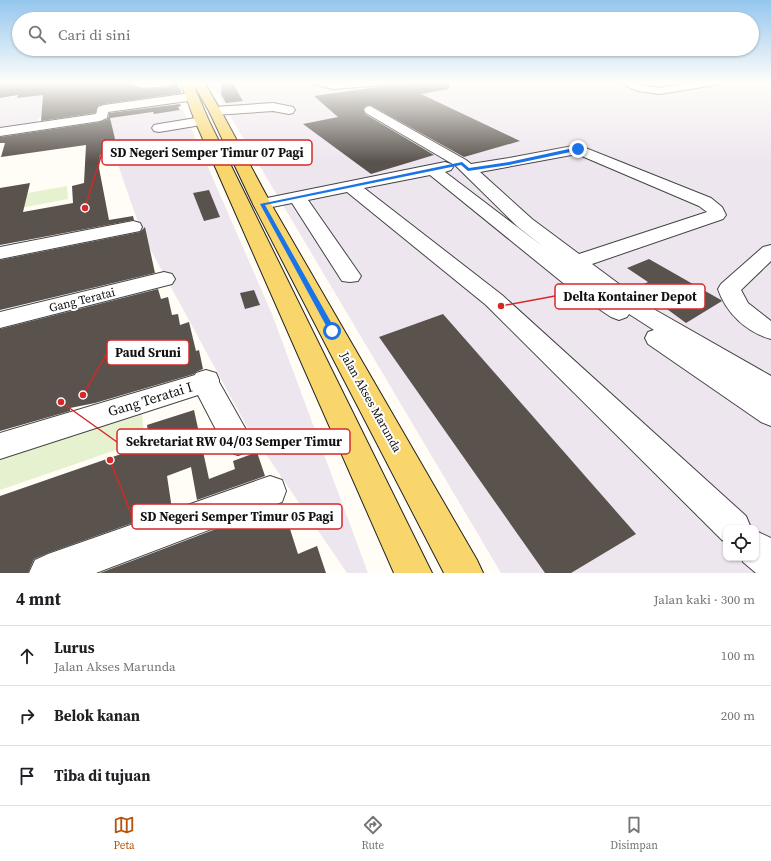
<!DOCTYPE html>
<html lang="id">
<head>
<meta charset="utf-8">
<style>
  body { margin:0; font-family:"Source Serif 4",serif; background:#f2f2f2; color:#202124 }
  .controls { position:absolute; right:12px; bottom:12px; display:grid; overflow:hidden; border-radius:8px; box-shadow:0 1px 3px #0004 }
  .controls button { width:36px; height:36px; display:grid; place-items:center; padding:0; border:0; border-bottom:1px solid #e0e0e0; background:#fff; color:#202124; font:20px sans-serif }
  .stop { position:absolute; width:12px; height:12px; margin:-9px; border:3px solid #1a73e8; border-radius:50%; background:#fff }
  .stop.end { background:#1a73e8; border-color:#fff; box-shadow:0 1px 4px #0008 }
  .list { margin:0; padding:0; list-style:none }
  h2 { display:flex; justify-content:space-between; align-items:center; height:52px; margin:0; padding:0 16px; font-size:17px }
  h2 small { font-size:13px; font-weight:400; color:#757577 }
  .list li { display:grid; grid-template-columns:26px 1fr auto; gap:12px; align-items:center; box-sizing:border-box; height:60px; padding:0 16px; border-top:1px solid #e0e0e0 }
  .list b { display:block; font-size:15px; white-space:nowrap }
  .list p { margin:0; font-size:13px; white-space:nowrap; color:#757577 }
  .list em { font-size:13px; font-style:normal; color:#757577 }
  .icon { flex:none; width:22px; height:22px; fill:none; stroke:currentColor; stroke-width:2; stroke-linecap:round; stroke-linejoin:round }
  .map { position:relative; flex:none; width:771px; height:573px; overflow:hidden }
  .search { position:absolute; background:#fff; box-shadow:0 1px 3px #0004; left:12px; right:12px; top:12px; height:44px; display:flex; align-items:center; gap:10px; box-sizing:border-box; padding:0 14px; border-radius:22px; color:#757577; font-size:15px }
  .sheet { height:232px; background:#fff }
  nav { display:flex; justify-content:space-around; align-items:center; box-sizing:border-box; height:56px; border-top:1px solid #e0e0e0; background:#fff; font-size:11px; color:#757577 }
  nav a { display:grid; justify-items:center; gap:2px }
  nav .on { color:#b45309 }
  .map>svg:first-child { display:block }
  .industrial { fill:#eee6ef; fill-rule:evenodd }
  .pitch { fill:#e6f2cf }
  .building { fill:#5a524d }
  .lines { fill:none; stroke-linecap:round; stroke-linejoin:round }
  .minor-casing { stroke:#444; stroke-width:2 }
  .major-casing { stroke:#222; stroke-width:2 }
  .minor { fill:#fff; fill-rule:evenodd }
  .major { fill:#f9d66b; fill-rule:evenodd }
  .route { fill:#1a73e8 }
  .labels { text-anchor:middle; stroke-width:4; stroke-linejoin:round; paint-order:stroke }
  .street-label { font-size:12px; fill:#111; stroke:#fff }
  .near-street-label { font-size:14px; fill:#111; stroke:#fff }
  .leader { fill:none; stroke:#d62828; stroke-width:1.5 }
  .callout-dot { fill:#d62828; stroke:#fff; stroke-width:1.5 }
  .callout { fill:#fff; stroke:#d62828; stroke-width:1.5 }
  .callout-label { font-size:13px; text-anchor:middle; font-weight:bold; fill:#111 }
</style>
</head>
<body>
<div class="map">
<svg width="771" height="573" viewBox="0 0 771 573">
  <rect width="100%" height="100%" fill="#fffdf5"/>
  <g class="industrial">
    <polygon points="25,82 170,82 95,90 69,114 39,118 32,129 0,133 0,98 18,96"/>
    <path d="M210,82h561v491h-270zM726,528h30v30h-30z"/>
    <polygon points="183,110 272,314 368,573 347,573 246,425 142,234 112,147 110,117"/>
  </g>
  <g class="pitch">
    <polygon points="67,186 68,199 0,212 0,198"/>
    <polygon points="141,407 145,440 0,490 0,453"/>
  </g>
  <g class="building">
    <polygon points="0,82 135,82 132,85 132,86 147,89 168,87 177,83 182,93 104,104 98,106 95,113 41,121 43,95 17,98 18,95 0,98"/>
    <polygon points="232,82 243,101 226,103 221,94 222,83"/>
    <polygon points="414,82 449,82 449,89 421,94 520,141 464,157 370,105 366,106 363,109 365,114 434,155 371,174 303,124 338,117 314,96 384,86 394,84 396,85"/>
    <polygon points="180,104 181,106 178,107 180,110 154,114 153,112 110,118 115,139 114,139 114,143 110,143 110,153 100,155 99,168 109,220 133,216 134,220 0,245 0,188 30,183 23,212 73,203 72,186 84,183 86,145 1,157 5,143 0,143 0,137 100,122 108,119 109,113"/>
    <polygon points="209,190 220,217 204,221 193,193"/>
    <polygon points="145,227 155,273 0,310 0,260 140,232"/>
    <polygon points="649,259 721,300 722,301 686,323 637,287 648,282 627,268"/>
    <polygon points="158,289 161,299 168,297 172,315 178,314 180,325 189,322 196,351 199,350 203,369 196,372 194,374 95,403 70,408 70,411 0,431 0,329"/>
    <polygon points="254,290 260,305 245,309 240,293"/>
    <polygon points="443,314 636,534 571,573 545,573 379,337"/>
    <polygon points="194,410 209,479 235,469 233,461 257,452 265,476 197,500 191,467 167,476 172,509 48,553 34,559 28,573 0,573 0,496 150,444 147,425"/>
    <polygon points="282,504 298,554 317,546 326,573 100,573"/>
  </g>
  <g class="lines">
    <g class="minor-casing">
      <g id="minor">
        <path d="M138,82h38c-5,5 -38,8 -43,3z"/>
        <polygon points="311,82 390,82 384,85 333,89 313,84"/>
        <polygon points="620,82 635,82 644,86 659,88 694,82 721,82 715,85 659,94 638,91 622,84"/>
        <polygon points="191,93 195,94 197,97 195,100 108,112 107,118 100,121 0,136 0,128 96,114 98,107 104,105"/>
        <polygon points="273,103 293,107 295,110 293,113 289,114 273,111 215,115 211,114 209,111 211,108 215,107"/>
        <path d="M370,106l96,54 5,4 38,-6 69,-13 133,53 11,9 4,8 -3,4 -131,45 58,43 121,69v50l-10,-4 -113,-78 -3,-6 3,-6 6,-2 -25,-16 -2,3 -8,3 -8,-3 -33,-22 -148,-120 -66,13 138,107 244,221 5,12h-25v14l-4,-2 -236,-235 -139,-113 -39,8 53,76 -3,5 -8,1 -8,-1 -50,-78 -30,6 -6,-1 -3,-4 3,-4 6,-1 183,-37 6,2 2,3 -2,3 -6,2 100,76 -27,-21 -62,-61 -90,-53 -2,-3 2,-3zM577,154l122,52 8,6 -128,42 -47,-35 -52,-47z"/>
        <polygon points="202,117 207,118 209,121 207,124 159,132 154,131 152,128 154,125 159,124"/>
        <polygon points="133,221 140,223 142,227 140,231 0,259 0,247"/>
        <path d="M771,245v16l-30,29 7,13 23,18v18c-25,-7 -45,-26 -53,-50l3,-5 42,-37z"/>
        <polygon points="164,272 172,274 175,279 172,284 0,328 0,312"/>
        <polygon points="206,370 216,373 219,380 219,382 253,442 249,451 238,455 227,451 198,395 0,459 0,433 195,375 196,373"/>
        <polygon points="270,476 282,480 286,491 282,502 96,573 29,573 35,560 48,554"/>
        <polygon points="756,531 771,538 771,573 756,573 743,562 742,558 756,558"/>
      </g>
    </g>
    <g class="major-casing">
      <g id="major">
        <polygon points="183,82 191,82 193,84 209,121 432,573 394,573 195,121 181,84"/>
        <polygon points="192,82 204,82 221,111 271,204 477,560 483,573 444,573 253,204 209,111"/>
      </g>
    </g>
    <use href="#minor" class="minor"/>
    <use href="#major" class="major"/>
  </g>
  <linearGradient id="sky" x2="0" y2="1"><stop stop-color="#95c6ee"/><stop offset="0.51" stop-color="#fffefa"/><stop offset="1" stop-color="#fffefa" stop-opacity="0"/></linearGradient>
  <rect width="771" height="162" fill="url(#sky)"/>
  <polygon class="route" points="578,147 580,150 509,165 468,171 461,165 265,205 336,331 332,334 329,331 260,204 462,162 469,168 509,162"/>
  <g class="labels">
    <g class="street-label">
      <text transform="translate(82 300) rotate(-14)" y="4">Gang Teratai</text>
      <text transform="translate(371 402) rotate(61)" y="4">Jalan Akses Marunda</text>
    </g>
    <g class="near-street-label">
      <text transform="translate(150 399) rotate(-17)" y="5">Gang Teratai I</text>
    </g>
  </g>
  <path class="leader" d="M85 208L102 153M501 306L555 296M83 395L107 353M61 402L117 442M110 460L132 516"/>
  <g class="callout-dot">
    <circle cx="85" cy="208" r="4"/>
    <circle cx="501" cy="306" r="4"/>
    <circle cx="83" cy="395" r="4"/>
    <circle cx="61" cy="402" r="4"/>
    <circle cx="110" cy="460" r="4"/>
  </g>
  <g class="callout">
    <rect x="102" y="140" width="210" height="25" rx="4"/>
    <rect x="555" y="284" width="150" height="25" rx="4"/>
    <rect x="107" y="340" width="82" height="25" rx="4"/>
    <rect x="117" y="429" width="233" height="25" rx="4"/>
    <rect x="132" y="504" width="210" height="25" rx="4"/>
  </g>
  <g class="callout-label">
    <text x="207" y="157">SD Negeri Semper Timur 07 Pagi</text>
    <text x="630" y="301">Delta Kontainer Depot</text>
    <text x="148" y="357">Paud Sruni</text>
    <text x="234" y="446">Sekretariat RW 04/03 Semper Timur</text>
    <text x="237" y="521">SD Negeri Semper Timur 05 Pagi</text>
  </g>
</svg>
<div class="controls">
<button><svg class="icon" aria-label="locate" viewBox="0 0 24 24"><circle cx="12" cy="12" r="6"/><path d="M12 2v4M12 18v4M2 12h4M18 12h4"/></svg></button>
</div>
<div class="stop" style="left:332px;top:331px"></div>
<div class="stop end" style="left:578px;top:149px"></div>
<div class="search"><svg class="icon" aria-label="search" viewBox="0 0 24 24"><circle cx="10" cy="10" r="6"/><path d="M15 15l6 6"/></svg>Cari di sini</div>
</div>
<section class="sheet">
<h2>4 mnt<small>Jalan kaki · 300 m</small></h2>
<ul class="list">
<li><svg class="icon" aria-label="ahead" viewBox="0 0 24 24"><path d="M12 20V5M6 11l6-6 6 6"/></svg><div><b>Lurus</b><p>Jalan Akses Marunda</p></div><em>100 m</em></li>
<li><svg class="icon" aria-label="right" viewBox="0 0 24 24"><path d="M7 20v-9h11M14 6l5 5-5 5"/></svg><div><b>Belok kanan</b></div><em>200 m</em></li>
<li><svg class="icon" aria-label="arrive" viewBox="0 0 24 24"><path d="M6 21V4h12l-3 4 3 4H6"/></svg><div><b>Tiba di tujuan</b></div></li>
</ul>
</section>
<nav>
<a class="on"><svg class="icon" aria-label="map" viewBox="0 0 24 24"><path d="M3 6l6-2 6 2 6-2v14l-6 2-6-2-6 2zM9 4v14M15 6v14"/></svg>Peta</a>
<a><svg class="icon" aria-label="directions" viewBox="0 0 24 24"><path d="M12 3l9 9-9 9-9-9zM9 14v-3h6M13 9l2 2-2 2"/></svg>Rute</a>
<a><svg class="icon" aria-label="saved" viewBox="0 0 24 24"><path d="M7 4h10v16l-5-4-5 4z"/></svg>Disimpan</a>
</nav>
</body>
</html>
